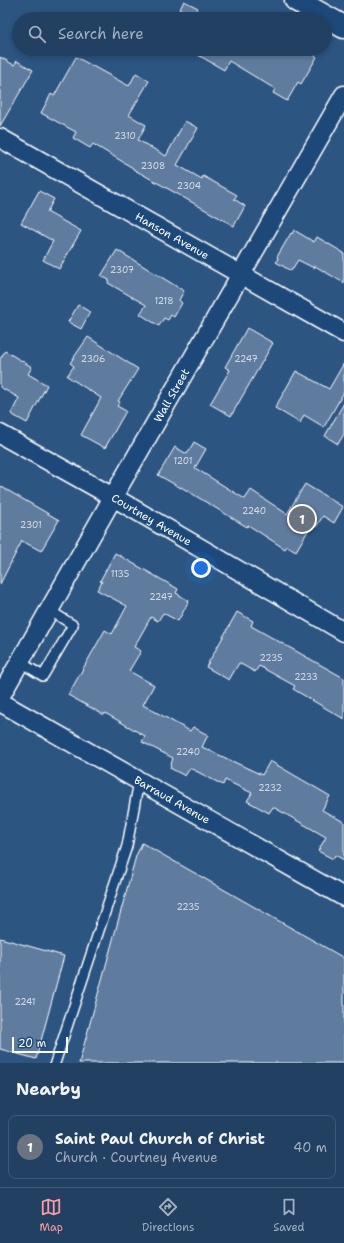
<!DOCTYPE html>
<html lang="en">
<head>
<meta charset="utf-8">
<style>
  body { margin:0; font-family:"Shantell Sans",sans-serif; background:#294768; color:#f1f3f6 }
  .scale { position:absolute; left:12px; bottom:10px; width:56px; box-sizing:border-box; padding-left:4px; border:2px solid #fff; border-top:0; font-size:11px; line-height:14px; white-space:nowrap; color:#fff; -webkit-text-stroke:3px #1f4a7a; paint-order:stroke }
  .you { position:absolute; left:201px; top:568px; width:14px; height:14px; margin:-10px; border:3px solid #fff; border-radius:50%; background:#1a73e8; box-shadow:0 0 0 6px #1a73e833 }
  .badge { display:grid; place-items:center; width:26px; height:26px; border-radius:50%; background:#ff9aa2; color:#fff; font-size:13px; font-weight:700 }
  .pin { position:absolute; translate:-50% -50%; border:2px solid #fff; box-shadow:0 1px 4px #0006 }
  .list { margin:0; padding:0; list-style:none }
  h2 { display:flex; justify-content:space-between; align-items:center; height:52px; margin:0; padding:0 16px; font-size:17px }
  h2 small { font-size:13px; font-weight:400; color:#a2afbe }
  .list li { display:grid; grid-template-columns:26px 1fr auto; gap:12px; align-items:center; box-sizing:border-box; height:64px; margin:0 8px 8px; padding:0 8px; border:1px solid #3e5977; border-radius:8px }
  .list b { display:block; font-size:15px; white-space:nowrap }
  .list p { margin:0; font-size:13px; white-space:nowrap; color:#a2afbe }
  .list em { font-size:13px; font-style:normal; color:#a2afbe }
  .icon { flex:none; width:22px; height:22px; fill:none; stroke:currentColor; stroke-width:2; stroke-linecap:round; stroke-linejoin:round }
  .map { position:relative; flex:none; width:344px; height:1063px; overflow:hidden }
  .search { position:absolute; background:#214062; box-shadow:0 2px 6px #0003; left:12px; right:12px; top:12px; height:44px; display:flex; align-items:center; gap:10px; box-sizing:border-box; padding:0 14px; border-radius:22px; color:#a2afbe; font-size:15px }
  .sheet { height:124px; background:#214062 }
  nav { display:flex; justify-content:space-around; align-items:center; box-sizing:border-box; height:56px; border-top:1px solid #3e5977; background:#214062; font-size:11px; color:#a2afbe }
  nav a { display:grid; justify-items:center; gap:2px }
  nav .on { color:#ff9aa2 }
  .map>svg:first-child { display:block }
  .building { fill:#5e7c9f; stroke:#fff }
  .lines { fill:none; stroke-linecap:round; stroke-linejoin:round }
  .service-casing { stroke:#fff; stroke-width:12 }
  .minor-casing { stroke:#fff; stroke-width:21 }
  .tertiary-casing { stroke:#fff; stroke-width:25 }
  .service { stroke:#1f4a7a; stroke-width:9 }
  .minor { stroke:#1f4a7a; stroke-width:18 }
  .tertiary { stroke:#1f4a7a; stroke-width:22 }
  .labels { text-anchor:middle; stroke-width:4; stroke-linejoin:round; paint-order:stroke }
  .number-label { font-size:9px; fill:#d7dee7 }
  .street-label { font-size:11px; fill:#fff; stroke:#1f4a7a }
</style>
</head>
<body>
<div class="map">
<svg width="344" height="1063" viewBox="0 0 344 1063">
  <rect width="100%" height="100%" fill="#2c5582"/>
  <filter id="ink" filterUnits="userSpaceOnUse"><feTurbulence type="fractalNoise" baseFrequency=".025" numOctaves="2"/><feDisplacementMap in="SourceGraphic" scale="8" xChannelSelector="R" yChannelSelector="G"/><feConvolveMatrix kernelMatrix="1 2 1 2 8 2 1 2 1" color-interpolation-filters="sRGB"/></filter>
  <g filter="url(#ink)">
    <g class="building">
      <polygon points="184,1 198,8 193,19 175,19"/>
      <polygon points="188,49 281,49 293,56 297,49 304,49 317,57 301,84 298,82 287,101 273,93 275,89 229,61 224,70"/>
      <polygon points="0,57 14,65 17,61 33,70 0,126"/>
      <polygon points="76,57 129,86 136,73 149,81 129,115 146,125 138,140 166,156 185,121 198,128 177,165 202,179 203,176 237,195 234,199 245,206 234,226 133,169 133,168 93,144 90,148 73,138 76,132 41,113 51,94 54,96"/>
      <polygon points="39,191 54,199 47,212 81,231 59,269 43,260 53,241 21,223"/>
      <polygon points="294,230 314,242 317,237 344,253 344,283 315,266 314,268 298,260 291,271 276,262 278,258 277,257 291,233 292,234"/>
      <polygon points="117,250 184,291 179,300 182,303 174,317 171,315 168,320 164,318 159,326 140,314 146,305 108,283 109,280 101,276"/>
      <polygon points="78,305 90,312 81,329 68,322"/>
      <polygon points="247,328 273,343 231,416 210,404 230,370 225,367"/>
      <polygon points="88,337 138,369 118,401 120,402 117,406 126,411 105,448 81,435 101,398 67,376 74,366 70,363"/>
      <polygon points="5,351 32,367 28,374 47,385 27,423 11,414 19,398 0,387 0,359"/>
      <polygon points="344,363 344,392 324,427 304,415 300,423 275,408 296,371 329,389"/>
      <polygon points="344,403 344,434 338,444 325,436"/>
      <polygon points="194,442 206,449 195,468 245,499 251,490 287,514 305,484 343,507 334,523 323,516 316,527 312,524 296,551 287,546 285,549 248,525 247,527 181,487 181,488 158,475 175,447 187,454"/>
      <polygon points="0,486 59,520 41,551 22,541 0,584"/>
      <polygon points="115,553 178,589 176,593 189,601 178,621 163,613 158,621 151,617 134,647 141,651 129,671 154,685 143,705 190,731 193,727 208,735 202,747 262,775 270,761 330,796 322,810 344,822 344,860 335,855 333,859 318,851 326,837 273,807 269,813 247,801 252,793 225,780 223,785 190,768 185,776 170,768 173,758 142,742 145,736 105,713 104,715 68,695 105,630 112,634 127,606 97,590 102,582 100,581"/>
      <polygon points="237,612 253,621 251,626 344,678 344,719 293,689 295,686 259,666 255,672 239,663 229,680 206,667"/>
      <polygon points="142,843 344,958 344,1063 79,1063 136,856"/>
      <polygon points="0,938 64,956 36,1059 0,1049"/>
    </g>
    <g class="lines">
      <g class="service-casing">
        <g id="service">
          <polyline points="20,662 43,676 73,625 49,610"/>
          <polyline points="55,1063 127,846 139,781"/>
        </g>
      </g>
      <g class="minor-casing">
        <g id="minor">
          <path id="s1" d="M0,138l344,195"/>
          <path id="s2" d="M0,434l113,63 231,135"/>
          <path id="s3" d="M0,697l121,-214 223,-388"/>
          <path id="s4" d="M0,702l344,195"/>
        </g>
      </g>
      <g class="tertiary-casing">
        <polyline id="tertiary" points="296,0 344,27"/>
      </g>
      <use href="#service" class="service"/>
      <use href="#minor" class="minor"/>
      <use href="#tertiary" class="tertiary"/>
    </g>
  </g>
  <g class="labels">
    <g class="number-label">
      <text x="125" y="139">2310</text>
      <text x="153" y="169">2308</text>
      <text x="189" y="189">2304</text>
      <text x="122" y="273">2307</text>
      <text x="164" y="304">1218</text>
      <text x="93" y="362">2306</text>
      <text x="246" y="362">2247</text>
      <text x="183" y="464">1201</text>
      <text x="254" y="514">2240</text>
      <text x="31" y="528">2301</text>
      <text x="120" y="577">1135</text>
      <text x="161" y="600">2247</text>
      <text x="271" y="661">2235</text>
      <text x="306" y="680">2233</text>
      <text x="188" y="755">2240</text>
      <text x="270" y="791">2232</text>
      <text x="188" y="910">2235</text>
      <text x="25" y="1005">2241</text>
    </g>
    <g class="street-label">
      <text dy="4" stroke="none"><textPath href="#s1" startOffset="198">Hanson Avenue</textPath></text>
      <text dy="4" stroke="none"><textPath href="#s3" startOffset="347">Wall Street</textPath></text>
      <text dy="4" stroke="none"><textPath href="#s2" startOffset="174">Courtney Avenue</textPath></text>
      <text dy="4" stroke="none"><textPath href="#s4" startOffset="198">Barraud Avenue</textPath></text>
    </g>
  </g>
</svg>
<div class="scale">20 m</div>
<div class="you"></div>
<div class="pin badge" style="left:302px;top:519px;background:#6b7280">1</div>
<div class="search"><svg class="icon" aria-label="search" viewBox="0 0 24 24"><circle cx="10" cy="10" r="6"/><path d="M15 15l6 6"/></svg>Search here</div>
</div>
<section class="sheet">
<h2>Nearby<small></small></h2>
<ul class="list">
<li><span class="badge" style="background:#6b7280">1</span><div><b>Saint Paul Church of Christ</b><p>Church · Courtney Avenue</p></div><em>40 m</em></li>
</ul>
</section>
<nav>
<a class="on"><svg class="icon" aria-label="map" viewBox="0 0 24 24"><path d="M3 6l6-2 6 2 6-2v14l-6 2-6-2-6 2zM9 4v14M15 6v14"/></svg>Map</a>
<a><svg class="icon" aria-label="directions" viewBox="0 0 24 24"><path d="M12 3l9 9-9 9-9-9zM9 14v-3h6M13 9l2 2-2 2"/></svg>Directions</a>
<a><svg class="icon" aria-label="saved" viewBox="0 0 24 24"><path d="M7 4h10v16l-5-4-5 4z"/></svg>Saved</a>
</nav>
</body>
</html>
